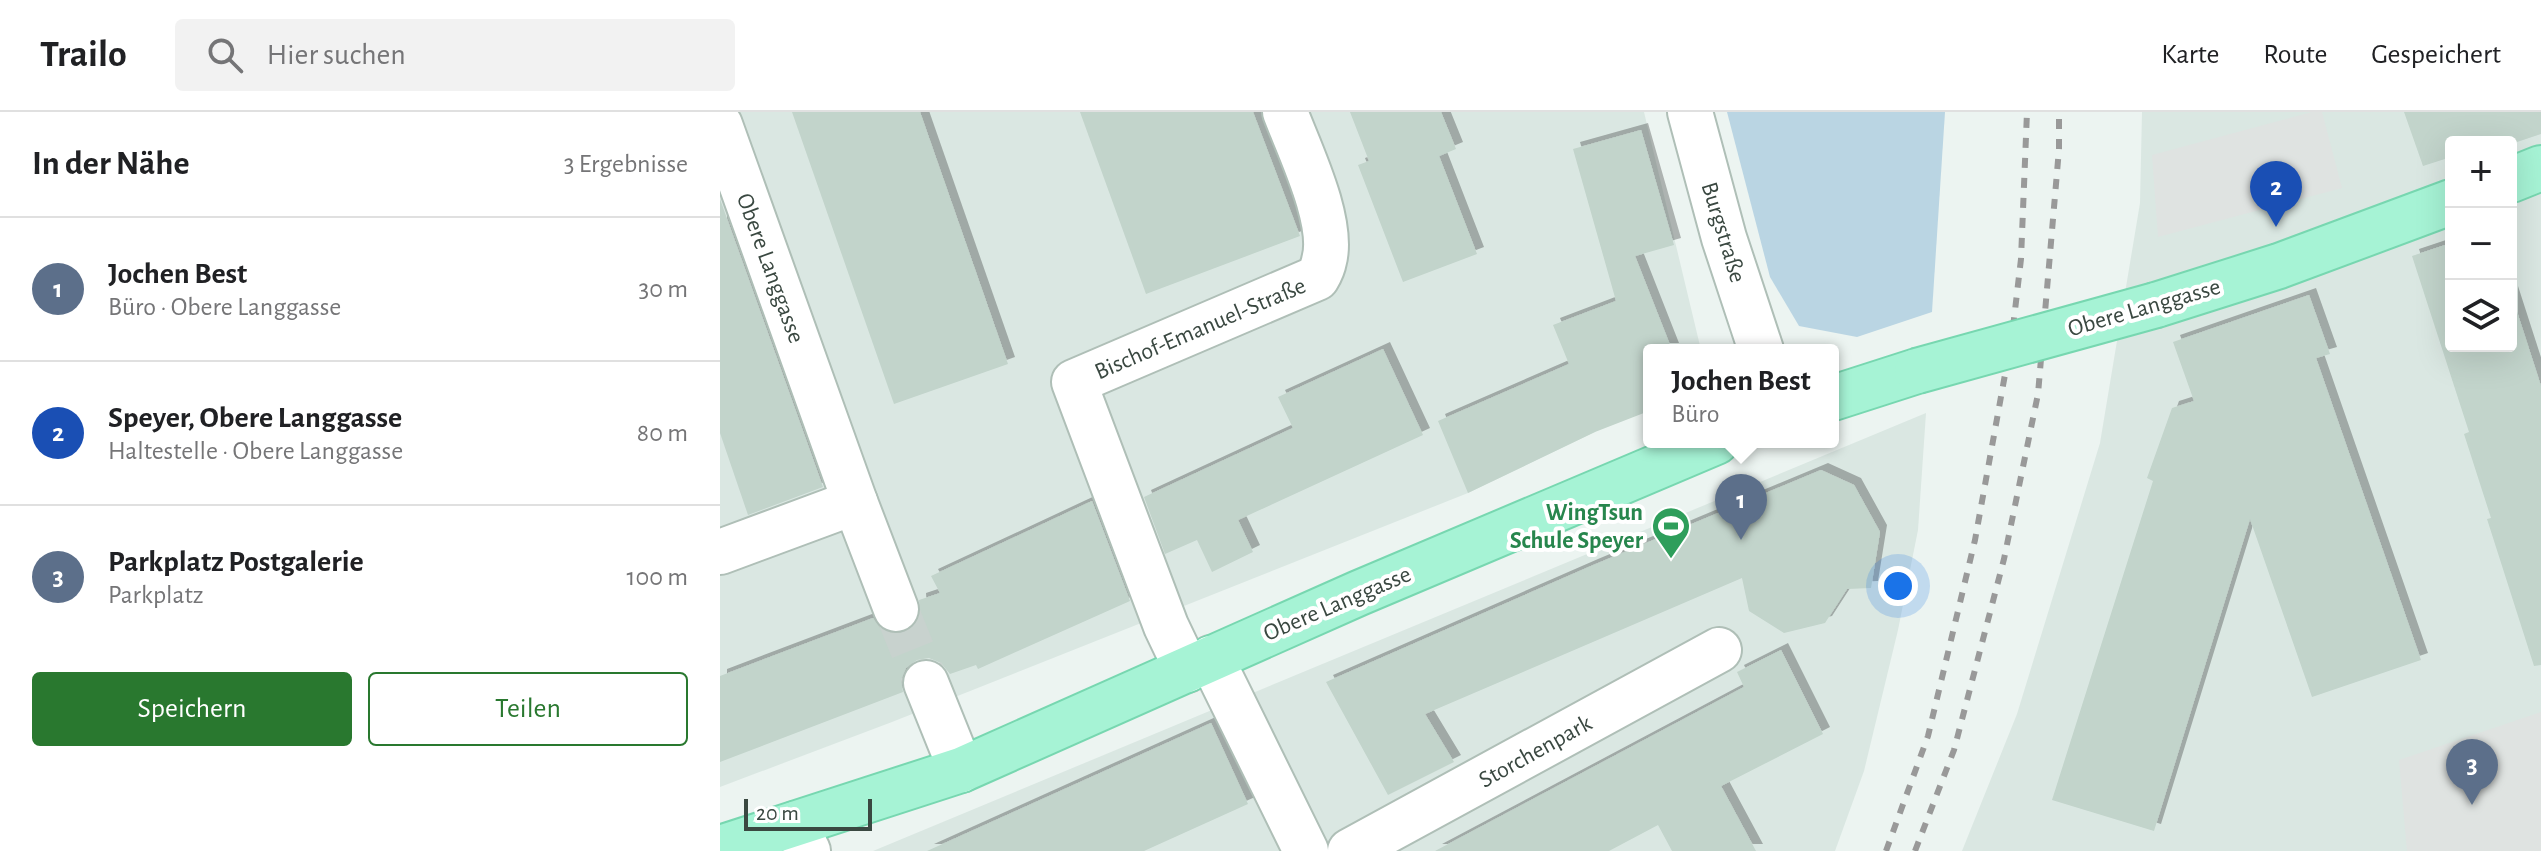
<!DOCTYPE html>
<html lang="de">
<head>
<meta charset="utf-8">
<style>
  body { margin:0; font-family:"Alegreya Sans",sans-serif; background:#f2f2f2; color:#202124 }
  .controls { position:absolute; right:24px; top:24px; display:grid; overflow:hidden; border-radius:8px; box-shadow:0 8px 32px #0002 }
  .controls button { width:72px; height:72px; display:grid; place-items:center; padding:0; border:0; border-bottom:2px solid #e0e0e0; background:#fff; color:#202124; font:40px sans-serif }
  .scale { position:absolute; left:24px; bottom:20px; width:128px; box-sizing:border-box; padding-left:8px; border:4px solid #3a4841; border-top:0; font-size:22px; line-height:28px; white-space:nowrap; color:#3a4841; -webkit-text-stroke:6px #fff; paint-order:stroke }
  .you { position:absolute; left:1178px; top:474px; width:28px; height:28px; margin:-20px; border:6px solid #fff; border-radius:50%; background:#1a73e8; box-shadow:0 0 0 12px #1a73e833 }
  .badge { display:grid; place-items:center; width:52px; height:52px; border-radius:50%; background:#29782f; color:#fff; font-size:26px; font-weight:700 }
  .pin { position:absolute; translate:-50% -66px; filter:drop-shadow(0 2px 4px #0008) }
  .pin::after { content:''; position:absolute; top:42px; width:28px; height:24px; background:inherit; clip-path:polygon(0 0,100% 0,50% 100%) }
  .popup { position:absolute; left:923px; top:232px; width:196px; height:104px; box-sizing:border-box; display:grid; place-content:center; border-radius:8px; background:#fff; filter:drop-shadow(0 2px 6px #0005); font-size:26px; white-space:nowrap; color:#757577 }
  .popup b { font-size:30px; color:#202124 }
  .popup::after { content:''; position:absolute; left:50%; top:100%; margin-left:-16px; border:16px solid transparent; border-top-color:#fff }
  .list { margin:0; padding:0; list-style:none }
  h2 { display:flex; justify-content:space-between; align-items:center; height:104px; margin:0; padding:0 32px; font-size:34px }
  h2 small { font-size:26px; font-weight:400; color:#757577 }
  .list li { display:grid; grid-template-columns:52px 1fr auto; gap:24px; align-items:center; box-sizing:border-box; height:144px; padding:0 32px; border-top:2px solid #e0e0e0 }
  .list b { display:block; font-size:30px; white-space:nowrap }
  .list p { margin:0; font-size:26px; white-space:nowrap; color:#757577 }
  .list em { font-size:26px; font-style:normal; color:#757577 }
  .actions { display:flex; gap:16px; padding:24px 32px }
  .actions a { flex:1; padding:18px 0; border:2px solid #29782f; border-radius:8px; text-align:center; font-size:28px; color:#29782f }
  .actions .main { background:#29782f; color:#fff }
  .icon { flex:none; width:44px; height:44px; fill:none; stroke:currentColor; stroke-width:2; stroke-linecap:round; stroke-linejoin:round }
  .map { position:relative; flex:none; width:1821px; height:739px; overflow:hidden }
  header { display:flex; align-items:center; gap:48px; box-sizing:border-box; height:112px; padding:0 40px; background:#fff; border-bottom:2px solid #e0e0e0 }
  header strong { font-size:38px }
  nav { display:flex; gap:44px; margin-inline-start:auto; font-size:28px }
  .search { width:560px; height:72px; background:#f2f2f2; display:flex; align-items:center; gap:20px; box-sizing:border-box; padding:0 28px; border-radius:8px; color:#757577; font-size:30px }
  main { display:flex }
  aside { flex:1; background:#fff }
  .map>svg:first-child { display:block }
  .residential { fill:#dae7e2; fill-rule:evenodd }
  .green { fill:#bad5e3 }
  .parking { fill:#dfe3e1 }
  .building { fill:#c2d4cb; filter:url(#shadow) }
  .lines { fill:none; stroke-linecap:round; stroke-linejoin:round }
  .minor-tunnel { stroke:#c8d2ce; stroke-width:44; stroke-dasharray:44 22; stroke-linecap:butt }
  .minor-casing { stroke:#afbfb7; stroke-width:48 }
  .major-casing { stroke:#77d7b0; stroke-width:48 }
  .minor { stroke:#fff; stroke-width:44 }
  .major { stroke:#a6f3d5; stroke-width:44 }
  .rail { stroke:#999; stroke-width:6; stroke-dasharray:10 10; stroke-linecap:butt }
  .major-bridge-casing { stroke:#77d7b0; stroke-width:48; stroke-linecap:butt }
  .major-bridge { stroke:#a6f3d5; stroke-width:44 }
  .labels { text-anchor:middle; stroke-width:8; stroke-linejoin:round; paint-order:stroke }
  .street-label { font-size:24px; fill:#3a4841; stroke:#fff }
  .leisure-label { font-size:24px; font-weight:bold; fill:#27864d; stroke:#fff; text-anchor:end }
</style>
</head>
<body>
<header>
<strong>Trailo</strong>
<div class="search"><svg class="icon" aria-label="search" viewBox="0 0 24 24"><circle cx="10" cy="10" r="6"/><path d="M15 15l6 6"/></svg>Hier suchen</div>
<nav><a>Karte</a><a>Route</a><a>Gespeichert</a></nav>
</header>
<main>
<aside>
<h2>In der Nähe<small>3 Ergebnisse</small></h2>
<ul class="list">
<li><span class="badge" style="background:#5c6f8a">1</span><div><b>Jochen Best</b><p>Büro · Obere Langgasse</p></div><em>30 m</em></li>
<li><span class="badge" style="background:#1a4fb4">2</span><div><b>Speyer, Obere Langgasse</b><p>Haltestelle · Obere Langgasse</p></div><em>80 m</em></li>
<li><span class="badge" style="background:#5c6f8a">3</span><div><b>Parkplatz Postgalerie</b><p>Parkplatz</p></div><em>100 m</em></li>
</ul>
<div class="actions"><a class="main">Speichern</a><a>Teilen</a></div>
</aside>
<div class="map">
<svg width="1821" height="739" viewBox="0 0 1821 739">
  <defs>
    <filter id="shadow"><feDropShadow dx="7" dy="-7" stdDeviation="0" flood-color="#0004"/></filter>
  </defs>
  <rect width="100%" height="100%" fill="#ecf4f1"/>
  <g class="residential">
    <polygon points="0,0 924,0 981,238 929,238 875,320 748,381 172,610 0,675"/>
    <path d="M1422,0h399v739h-579l55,-137 83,-271 40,-240zM1731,30h60v204h-60z"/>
    <polygon points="1206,301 1198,418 1178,518 1144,659 1115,739 153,739"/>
  </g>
  <polygon class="green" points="1007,0 1225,0 1212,200 1137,225 1079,214 1050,165"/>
  <g class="parking">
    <polygon points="1592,0 1602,0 1622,76 1438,125 1432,43"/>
    <polygon points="1821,600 1821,739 1687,739 1679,648"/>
  </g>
  <g class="building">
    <polygon points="72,0 200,0 288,252 174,292"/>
    <polygon points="360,0 533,0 580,124 426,182"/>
    <polygon points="630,0 721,0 736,37 719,44 757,142 683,170 638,53 649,49"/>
    <polygon points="1684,0 1821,0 1821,22 1791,32 1791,30 1731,30 1731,53 1728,46 1703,54"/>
    <polygon points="921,18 954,133 915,144 952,238 929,238 929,299 875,320 748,381 718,309 849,252 833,213 896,189 853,37"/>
    <polygon points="0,87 103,375 28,403 0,321"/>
    <polygon points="1731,131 1731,234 1791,234 1791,181 1821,274 1821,553 1814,554 1767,407 1771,406 1744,322 1749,320 1692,144"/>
    <polygon points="1589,183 1610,242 1596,246 1701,548 1592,585 1530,407 1434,719 1332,688 1433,369 1427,366 1452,296 1474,289 1453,230"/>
    <polygon points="663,237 703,323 518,408 533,440 492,460 477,428 445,442 424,385 573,316 558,285"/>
    <polygon points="1101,358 1134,373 1160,420 1151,476 1127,477 1105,511 1064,521 1029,499 1022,466 705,602 734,650 668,683 606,570 871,454"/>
    <polygon points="372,389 410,489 258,557 256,553 230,562 221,551 209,546 197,548 186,556 181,568 183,580 0,650 0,564 153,506 160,516 171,521 186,520 195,513 200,502 199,488 220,481 211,464"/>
    <polygon points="1061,538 1103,622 1001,674 1036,739 952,739 938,713 889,739 715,739 1024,575 1017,560"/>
    <polygon points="491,611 528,692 424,739 207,739"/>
  </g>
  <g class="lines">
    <polyline class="minor-tunnel" points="176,497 206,571"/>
    <g class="minor-casing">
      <g id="minor">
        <polyline points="970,0 1004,126 1041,238"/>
        <polyline points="0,13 135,390 176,497"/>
        <polyline points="0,440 135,390"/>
        <polyline points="491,546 586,739"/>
        <path d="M467,558l-21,-44 -92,-244 243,-104c3,-5 6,-11 7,-17 11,-39 -25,-112 -39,-149"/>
        <polyline points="206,571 241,658"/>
        <polyline points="75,712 88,739"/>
        <polyline points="630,739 999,538"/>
      </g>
    </g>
    <g class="major-casing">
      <g id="major">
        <polyline points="1791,68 1821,56"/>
        <polyline points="1436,193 1559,154 1731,90"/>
        <polyline points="1113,286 1197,259"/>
        <polyline points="0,736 241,658 639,481 996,330"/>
      </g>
    </g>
    <use href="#minor" class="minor"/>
    <use href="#major" class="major"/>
    <g class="rail">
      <polyline points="1166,739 1208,624 1255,428 1292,224 1301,147 1307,0"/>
      <polyline points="1195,739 1234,638 1284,447 1318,282 1339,37 1339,0"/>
    </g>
    <g class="major-bridge-casing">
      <polyline id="major-bridge" points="1197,259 1436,193"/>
    </g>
    <use href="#major-bridge" class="major-bridge"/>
  </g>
  <defs>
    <g id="stadium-pin" transform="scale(2)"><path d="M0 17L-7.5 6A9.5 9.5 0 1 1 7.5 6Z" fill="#2e9e5b" stroke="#fff"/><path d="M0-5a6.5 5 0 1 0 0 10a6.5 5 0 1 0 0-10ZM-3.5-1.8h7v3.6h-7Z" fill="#fff"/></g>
  </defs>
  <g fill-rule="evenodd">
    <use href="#stadium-pin" x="951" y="414"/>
  </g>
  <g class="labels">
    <g class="street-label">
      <text transform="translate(1004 120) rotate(73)" y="8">Burgstraße</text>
      <text transform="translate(51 156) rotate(70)" y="8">Obere Langgasse</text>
      <text transform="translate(1424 195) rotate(-16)" y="8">Obere Langgasse</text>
      <text transform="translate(480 216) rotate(-23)" y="8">Bischof-Emanuel-Straße</text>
      <text transform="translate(617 491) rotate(-23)" y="8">Obere Langgasse</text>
      <text transform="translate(815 639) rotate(-29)" y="8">Storchenpark</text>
    </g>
    <g class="leisure-label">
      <text x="923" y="408">WingTsun<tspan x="923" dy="28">Schule Speyer</tspan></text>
    </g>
  </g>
</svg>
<div class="controls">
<button>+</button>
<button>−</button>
<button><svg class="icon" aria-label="layers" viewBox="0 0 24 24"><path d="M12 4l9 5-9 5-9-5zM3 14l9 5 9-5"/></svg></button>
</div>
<div class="scale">20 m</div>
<div class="you"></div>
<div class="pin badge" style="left:1021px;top:428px;background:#5c6f8a">1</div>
<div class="popup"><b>Jochen Best</b>Büro</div>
<div class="pin badge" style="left:1556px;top:115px;background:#1a4fb4">2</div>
<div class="pin badge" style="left:1752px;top:693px;background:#5c6f8a">3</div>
</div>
</main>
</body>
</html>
